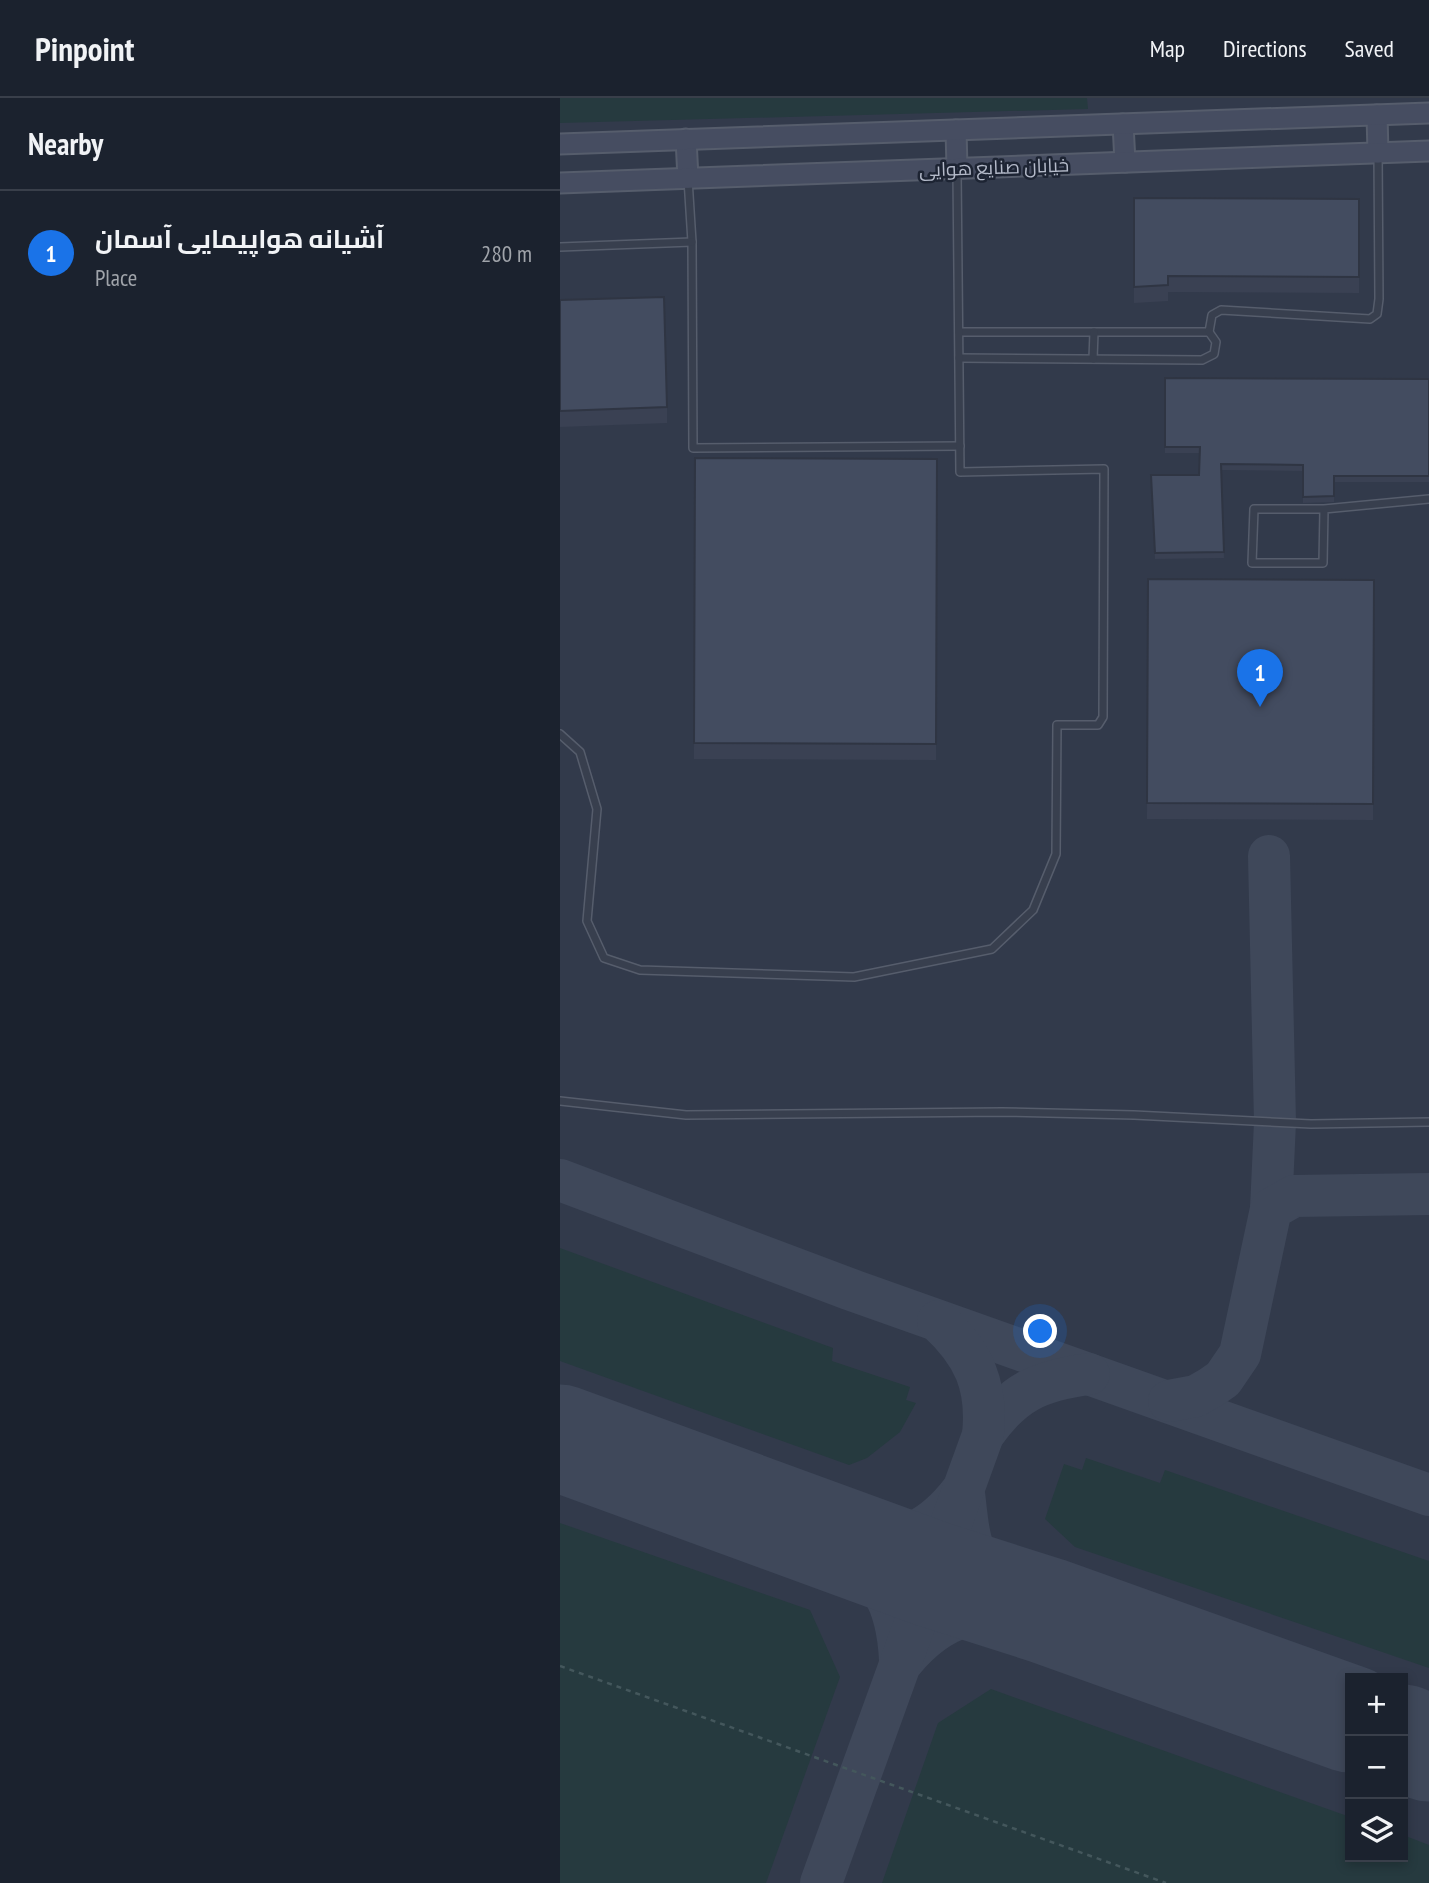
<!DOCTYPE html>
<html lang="en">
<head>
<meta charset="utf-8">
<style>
  body { margin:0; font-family:"PT Sans Narrow",Cairo,sans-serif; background:#282f3a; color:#f1f3f6 }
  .controls { position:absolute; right:21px; bottom:21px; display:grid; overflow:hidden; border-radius:0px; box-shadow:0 4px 10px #0003 }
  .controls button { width:63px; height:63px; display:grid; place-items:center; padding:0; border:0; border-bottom:2px solid #393f4a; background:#1b222e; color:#f1f3f6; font:35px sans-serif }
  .you { position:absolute; left:481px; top:1234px; width:24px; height:24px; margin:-18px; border:5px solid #fff; border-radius:50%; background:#1a73e8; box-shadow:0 0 0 10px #1a73e833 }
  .badge { display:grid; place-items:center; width:46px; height:46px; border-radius:50%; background:#1a73e8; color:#fff; font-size:23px; font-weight:700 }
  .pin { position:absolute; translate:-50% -58px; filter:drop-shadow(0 2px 4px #0008) }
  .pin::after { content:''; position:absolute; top:37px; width:24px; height:21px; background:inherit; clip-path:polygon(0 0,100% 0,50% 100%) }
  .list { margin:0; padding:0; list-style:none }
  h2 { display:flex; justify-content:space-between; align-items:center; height:91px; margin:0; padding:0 28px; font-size:30px }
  h2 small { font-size:23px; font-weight:400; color:#a0a4aa }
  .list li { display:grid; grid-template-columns:46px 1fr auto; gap:21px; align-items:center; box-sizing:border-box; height:126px; padding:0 28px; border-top:2px solid #393f4a }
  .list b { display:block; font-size:26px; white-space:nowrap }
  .list p { margin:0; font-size:23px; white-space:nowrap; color:#a0a4aa }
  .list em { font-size:23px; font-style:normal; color:#a0a4aa }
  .icon { flex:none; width:38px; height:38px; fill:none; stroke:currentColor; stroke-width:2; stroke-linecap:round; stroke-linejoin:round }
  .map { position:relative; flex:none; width:869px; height:1785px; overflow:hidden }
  header { display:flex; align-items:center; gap:42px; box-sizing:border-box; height:98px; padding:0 35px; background:#1b222e; border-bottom:2px solid #393f4a }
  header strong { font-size:33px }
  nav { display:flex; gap:38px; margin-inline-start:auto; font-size:24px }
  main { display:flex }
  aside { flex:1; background:#1b222e }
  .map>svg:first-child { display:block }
  .airport { fill:#323a4b; fill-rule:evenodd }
  .green { fill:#263a3f }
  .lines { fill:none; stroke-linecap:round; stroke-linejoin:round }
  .taxiway { stroke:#3f485a; stroke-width:42 }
  .runway { stroke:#3f485a; stroke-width:107 }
  .lane-casing { stroke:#565d6c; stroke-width:10 }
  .secondary-casing { stroke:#565d6c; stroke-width:23 }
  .path { stroke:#44575c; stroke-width:2.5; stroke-dasharray:5 5; stroke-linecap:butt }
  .lane { stroke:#383f4e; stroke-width:7 }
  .secondary { stroke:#464d61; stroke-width:19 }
  .wall { fill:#3a4153 }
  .building { fill:#434c60; stroke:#2f3543; stroke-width:2 }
  .labels { text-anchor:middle; stroke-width:5; stroke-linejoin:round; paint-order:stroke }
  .street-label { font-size:19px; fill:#b4bac9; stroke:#1d2433 }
</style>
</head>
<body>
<header>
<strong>Pinpoint</strong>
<nav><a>Map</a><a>Directions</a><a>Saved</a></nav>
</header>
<main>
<aside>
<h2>Nearby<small></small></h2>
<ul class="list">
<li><span class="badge">1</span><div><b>آشیانه هواپیمایی آسمان</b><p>Place</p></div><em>280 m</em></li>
</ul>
</aside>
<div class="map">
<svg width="869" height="1785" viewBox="0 0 869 1785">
  <rect width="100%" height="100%" fill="#242d3e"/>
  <path class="airport" d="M0,0h869v1785h-869zM790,1580h53v179h-53z"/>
  <g class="green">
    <polygon points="0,0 527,0 528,11 0,25"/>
    <polygon points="0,1150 273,1250 272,1263 350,1289 346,1302 356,1305 340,1334 307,1360 289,1367 0,1263"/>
    <polygon points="526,1360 600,1385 605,1372 869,1463 869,1570 515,1449 485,1421 504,1366 522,1372"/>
    <polygon points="0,1425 250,1512 280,1579 206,1785 0,1785"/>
    <polygon points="431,1591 790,1719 790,1759 843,1759 843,1737 869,1747 869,1785 322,1785 378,1625"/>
  </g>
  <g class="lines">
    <g class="taxiway">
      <polyline points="709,758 715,1024 711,1111"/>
      <polyline points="0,1082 289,1191 869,1397"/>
      <polyline points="609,1303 636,1298 650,1290 663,1281 680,1256 711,1111 734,1098 869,1096"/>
      <path d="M423,1337c30,-43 55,-54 106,-61"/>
      <path d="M404,1395c6,54 6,64 44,105"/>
      <path d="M273,1439c45,40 64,60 67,123"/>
      <path d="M294,1447c48,-4 76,-13 107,-53"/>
      <path d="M343,1563c45,-54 80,-50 145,-50"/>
      <path d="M261,1785l162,-448c5,-49 -9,-81 -45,-114"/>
    </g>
    <g class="runway">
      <polyline points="0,1340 372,1476 488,1513 790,1621"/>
      <polyline points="843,1640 869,1650"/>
    </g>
    <g class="lane-casing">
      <g id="lane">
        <polyline points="128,81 132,144 133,350 400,348"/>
        <polyline points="0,149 132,144"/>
        <polyline points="399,234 649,234"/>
        <polyline points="399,260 642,262 654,256 656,244 649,234 652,217 661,212 810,221 817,216 819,201 818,56"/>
        <polyline points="533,261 534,234"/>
        <polyline points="764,411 763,465 692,465 694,411 764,411 869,401"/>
        <polyline points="0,636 20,654 37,711 27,823 44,860 80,872 294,879 432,851 473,812 496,756 497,627 538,627 543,619 544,371 400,374 397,74"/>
        <polyline points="0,1003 126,1017 442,1014 574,1017 751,1026 869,1024"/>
      </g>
    </g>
    <g class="secondary-casing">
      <g id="secondary">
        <polyline points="817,17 818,55"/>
        <polyline points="563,26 565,64"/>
        <polyline points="396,32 397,70"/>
        <polyline points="126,41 128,80"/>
        <polyline points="0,46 869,15"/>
        <polyline points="0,85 869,53"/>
      </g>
    </g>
    <polyline class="path" points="0,1568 606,1785"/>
    <use href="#lane" class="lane"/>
    <use href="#secondary" class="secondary"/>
  </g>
  <g class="wall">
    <polygon points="574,100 799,101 799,195 608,194 608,203 574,205"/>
    <polygon points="0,202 107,309 107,325 0,329"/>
    <polygon points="605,280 869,281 869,384 774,384 774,404 743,405 743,373 661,372 664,460 595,461 591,377 639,377 640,355 605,355"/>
    <polygon points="135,360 377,361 376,662 134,661"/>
    <polygon points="588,481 814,482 813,722 587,721"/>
  </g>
  <g class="building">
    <polygon points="574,100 799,101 799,179 608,178 608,187 574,189"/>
    <polygon points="104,199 107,309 0,313 0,202"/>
    <polygon points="605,280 869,281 869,378 774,378 774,398 743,399 743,367 661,366 664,454 595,455 591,377 639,377 640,349 605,349"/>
    <polygon points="135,360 377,361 376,646 134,645"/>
    <polygon points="588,481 814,482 813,706 587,705"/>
  </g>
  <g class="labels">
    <g class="street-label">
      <text transform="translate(434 69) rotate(-2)" y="7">خیابان صنایع هوایی</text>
    </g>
  </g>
</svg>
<div class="controls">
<button>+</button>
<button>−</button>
<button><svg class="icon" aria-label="layers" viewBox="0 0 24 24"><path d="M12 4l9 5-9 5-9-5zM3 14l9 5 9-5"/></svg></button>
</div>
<div class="you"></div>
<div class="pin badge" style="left:700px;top:609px">1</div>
</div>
</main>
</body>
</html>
